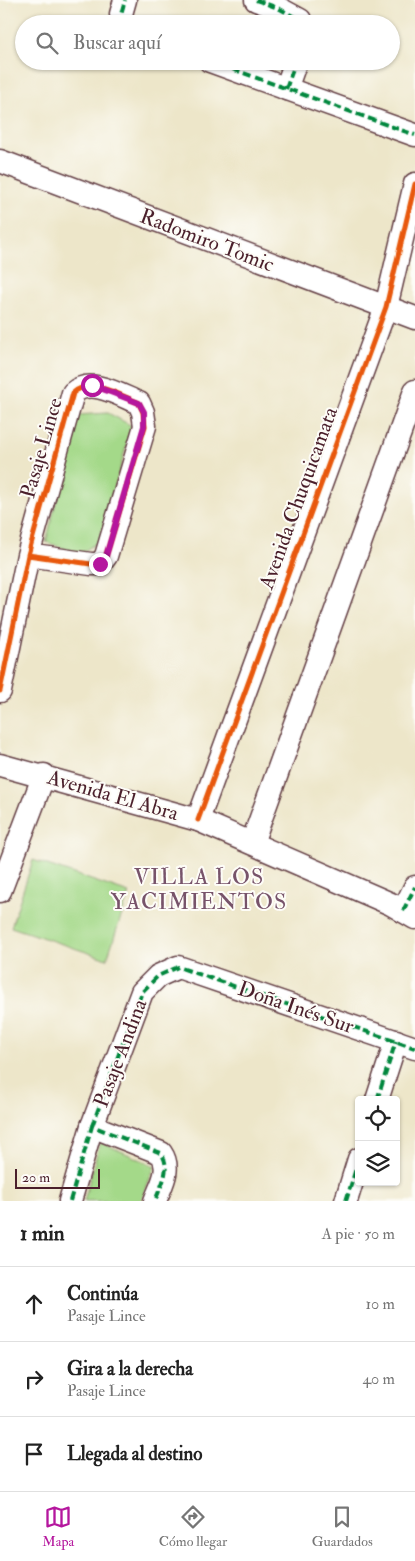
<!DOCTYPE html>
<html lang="es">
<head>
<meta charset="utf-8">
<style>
  body { margin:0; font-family:"IM FELL Double Pica",serif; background:#f2f2f2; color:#222 }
  .controls { position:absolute; right:15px; bottom:15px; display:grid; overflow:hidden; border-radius:5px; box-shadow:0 1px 4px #0004 }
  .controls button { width:45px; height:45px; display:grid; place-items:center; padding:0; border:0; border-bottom:1px solid #e0e0e0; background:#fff; color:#222; font:25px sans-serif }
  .scale { position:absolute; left:15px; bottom:12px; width:85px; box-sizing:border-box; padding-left:5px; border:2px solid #4a1f2b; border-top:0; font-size:14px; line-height:18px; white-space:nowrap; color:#4a1f2b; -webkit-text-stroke:4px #fdfcf7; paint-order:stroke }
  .stop { position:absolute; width:15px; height:15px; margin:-11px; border:4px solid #b5179e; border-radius:50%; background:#fff }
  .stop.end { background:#b5179e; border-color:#fff; box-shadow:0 1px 5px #0008 }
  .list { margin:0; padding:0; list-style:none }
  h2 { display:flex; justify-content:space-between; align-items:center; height:65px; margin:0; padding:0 20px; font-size:21px }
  h2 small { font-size:16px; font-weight:400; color:#767676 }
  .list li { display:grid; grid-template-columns:32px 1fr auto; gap:15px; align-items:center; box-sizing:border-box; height:75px; padding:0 20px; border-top:1px solid #e0e0e0 }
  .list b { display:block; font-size:19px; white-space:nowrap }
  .list p { margin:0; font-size:16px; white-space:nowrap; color:#767676 }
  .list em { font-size:16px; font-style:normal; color:#767676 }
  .icon { flex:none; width:28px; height:28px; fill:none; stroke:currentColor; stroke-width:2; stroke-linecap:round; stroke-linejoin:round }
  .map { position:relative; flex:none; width:415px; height:1201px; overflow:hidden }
  .search { position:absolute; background:#fff; box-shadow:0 1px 4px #0004; left:15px; right:15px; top:15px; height:55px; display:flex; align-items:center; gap:12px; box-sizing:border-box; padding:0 18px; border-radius:28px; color:#767676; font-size:19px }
  .sheet { height:290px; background:#fff }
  nav { display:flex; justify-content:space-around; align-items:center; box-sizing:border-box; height:70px; border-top:1px solid #e0e0e0; background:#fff; font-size:14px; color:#767676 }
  nav a { display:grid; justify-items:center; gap:2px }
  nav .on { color:#b5179e }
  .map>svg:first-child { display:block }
  .green { fill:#a4d989; stroke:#777c5a }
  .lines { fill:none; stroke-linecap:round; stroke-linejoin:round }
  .minor-casing { stroke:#623d43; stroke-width:25 }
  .minor { stroke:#fff; stroke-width:22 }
  .quiet { stroke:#00873e; stroke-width:4; stroke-dasharray:8 4; stroke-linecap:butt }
  .cycleway-casing { stroke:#fdfcf7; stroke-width:8 }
  .cycleway { stroke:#e8590c; stroke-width:5 }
  .route { stroke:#b5179e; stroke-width:6 }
  .labels { text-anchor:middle; stroke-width:4; stroke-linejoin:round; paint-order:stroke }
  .street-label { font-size:21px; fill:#4a1f2b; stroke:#fdfcf7 }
  .neighbourhood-label { font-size:22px; letter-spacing:1px; fill:#77536a; stroke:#fdfcf7 }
</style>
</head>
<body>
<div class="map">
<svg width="415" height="1201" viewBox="0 0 415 1201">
  <rect width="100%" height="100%" fill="#fdfcf7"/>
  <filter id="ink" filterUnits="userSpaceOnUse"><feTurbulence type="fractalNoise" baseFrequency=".02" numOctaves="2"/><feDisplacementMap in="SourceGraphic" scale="10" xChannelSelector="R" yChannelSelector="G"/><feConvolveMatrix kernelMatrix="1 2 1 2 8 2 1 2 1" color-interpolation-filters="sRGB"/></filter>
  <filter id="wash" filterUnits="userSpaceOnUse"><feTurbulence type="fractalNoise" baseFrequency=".0096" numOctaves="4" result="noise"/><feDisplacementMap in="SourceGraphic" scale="20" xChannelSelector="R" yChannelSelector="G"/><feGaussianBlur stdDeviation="1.12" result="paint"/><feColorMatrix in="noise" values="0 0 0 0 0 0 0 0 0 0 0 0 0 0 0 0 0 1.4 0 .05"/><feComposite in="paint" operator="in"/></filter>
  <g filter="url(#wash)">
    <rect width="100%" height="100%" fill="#ede6c9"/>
    <g class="green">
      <polygon points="108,413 132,426 99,541 80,554 46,542 78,415"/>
      <polygon points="33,860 129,893 107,959 11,927"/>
      <polygon points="100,1142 155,1166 141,1201 84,1201"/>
    </g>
  </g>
  <g filter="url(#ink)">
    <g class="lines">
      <g class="minor-casing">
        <g id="minor">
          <polyline points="256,0 278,8 300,20 301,24"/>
          <polyline points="124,24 121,14 125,0"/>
          <polyline points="210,61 415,135"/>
          <polyline points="286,89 296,61"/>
          <polyline points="0,161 415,318"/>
          <path d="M0,691l28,-136 45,-162c18,-16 46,2 66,10l4,9 2,14 -39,130 -6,8h-9l-63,-9"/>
          <polyline points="0,765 198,820 391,904 415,918"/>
          <polyline points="198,820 386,307 415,184"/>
          <polyline points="252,843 415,391"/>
          <polyline points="0,891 44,775"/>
          <polyline points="403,911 415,887"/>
          <polyline points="377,1100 396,1041"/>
          <polyline points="92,1126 142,992 158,976 178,967 415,1048"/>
          <path d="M70,1201l22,-75 69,27c11,16 0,32 -6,48"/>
          <polyline points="346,1201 359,1159"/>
        </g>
      </g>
      <use href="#minor" class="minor"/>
      <g class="quiet">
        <polyline points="256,0 278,8 300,20 301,24"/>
        <polyline points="124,24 121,14 125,0"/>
        <polyline points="210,61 415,135"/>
        <polyline points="286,89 296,61"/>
        <polyline points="403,911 415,887"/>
        <polyline points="377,1100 396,1041"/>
        <polyline points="92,1126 142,992 158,976 178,967 415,1048"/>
        <path d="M70,1201l22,-75 69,27c11,16 0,32 -6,48"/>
        <polyline points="346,1201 359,1159"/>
      </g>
      <g class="cycleway-casing">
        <g id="cycleway">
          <path d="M0,691l28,-136 45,-162c18,-16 46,2 66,10l4,9 2,14 -39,130 -6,8h-9l-63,-9"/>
          <polyline points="198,820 386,307 415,184"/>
        </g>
      </g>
      <use href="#cycleway" class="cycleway"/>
    </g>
  </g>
  <g class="lines" filter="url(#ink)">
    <polyline class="route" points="92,385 139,403 144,412 144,426 106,556 100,564"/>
  </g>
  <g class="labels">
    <g class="street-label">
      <text transform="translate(207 240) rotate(21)" y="7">Radomiro Tomic</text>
      <text transform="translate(41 448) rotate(-74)" y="7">Pasaje Lince</text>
      <text transform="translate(298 498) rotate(-70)" y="7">Avenida Chuquicamata</text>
      <text transform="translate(113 795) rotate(16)" y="7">Avenida El Abra</text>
      <text transform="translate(296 1007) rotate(19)" y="7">Doña Inés Sur</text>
      <text transform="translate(120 1053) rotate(-69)" y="7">Pasaje Andina</text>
    </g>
    <g class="neighbourhood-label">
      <text x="199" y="884">VILLA LOS<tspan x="199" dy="25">YACIMIENTOS</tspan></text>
    </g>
  </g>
</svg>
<div class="controls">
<button><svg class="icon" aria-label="locate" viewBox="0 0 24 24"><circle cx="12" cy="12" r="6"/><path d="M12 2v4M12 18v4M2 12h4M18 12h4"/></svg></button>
<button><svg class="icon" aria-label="layers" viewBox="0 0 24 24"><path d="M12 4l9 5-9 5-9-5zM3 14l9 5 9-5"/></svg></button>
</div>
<div class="scale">20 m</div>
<div class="stop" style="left:92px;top:385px"></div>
<div class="stop end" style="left:100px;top:564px"></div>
<div class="search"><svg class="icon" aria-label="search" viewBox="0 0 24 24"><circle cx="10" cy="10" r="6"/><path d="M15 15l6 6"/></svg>Buscar aquí</div>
</div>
<section class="sheet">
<h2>1 min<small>A pie · 50 m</small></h2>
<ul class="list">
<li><svg class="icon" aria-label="ahead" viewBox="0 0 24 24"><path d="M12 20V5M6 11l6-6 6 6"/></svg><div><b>Continúa</b><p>Pasaje Lince</p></div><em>10 m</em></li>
<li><svg class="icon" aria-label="right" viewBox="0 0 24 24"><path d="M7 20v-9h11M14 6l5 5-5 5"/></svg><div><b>Gira a la derecha</b><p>Pasaje Lince</p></div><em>40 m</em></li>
<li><svg class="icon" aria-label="arrive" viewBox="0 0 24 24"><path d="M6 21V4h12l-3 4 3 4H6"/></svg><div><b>Llegada al destino</b></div></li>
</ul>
</section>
<nav>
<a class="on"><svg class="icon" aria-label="map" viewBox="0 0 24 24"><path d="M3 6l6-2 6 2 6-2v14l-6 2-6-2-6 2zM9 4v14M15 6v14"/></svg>Mapa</a>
<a><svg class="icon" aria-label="directions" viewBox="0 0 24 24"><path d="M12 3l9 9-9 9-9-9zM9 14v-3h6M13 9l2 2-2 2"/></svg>Cómo llegar</a>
<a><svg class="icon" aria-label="saved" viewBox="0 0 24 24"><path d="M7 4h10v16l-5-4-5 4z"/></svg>Guardados</a>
</nav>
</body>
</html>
